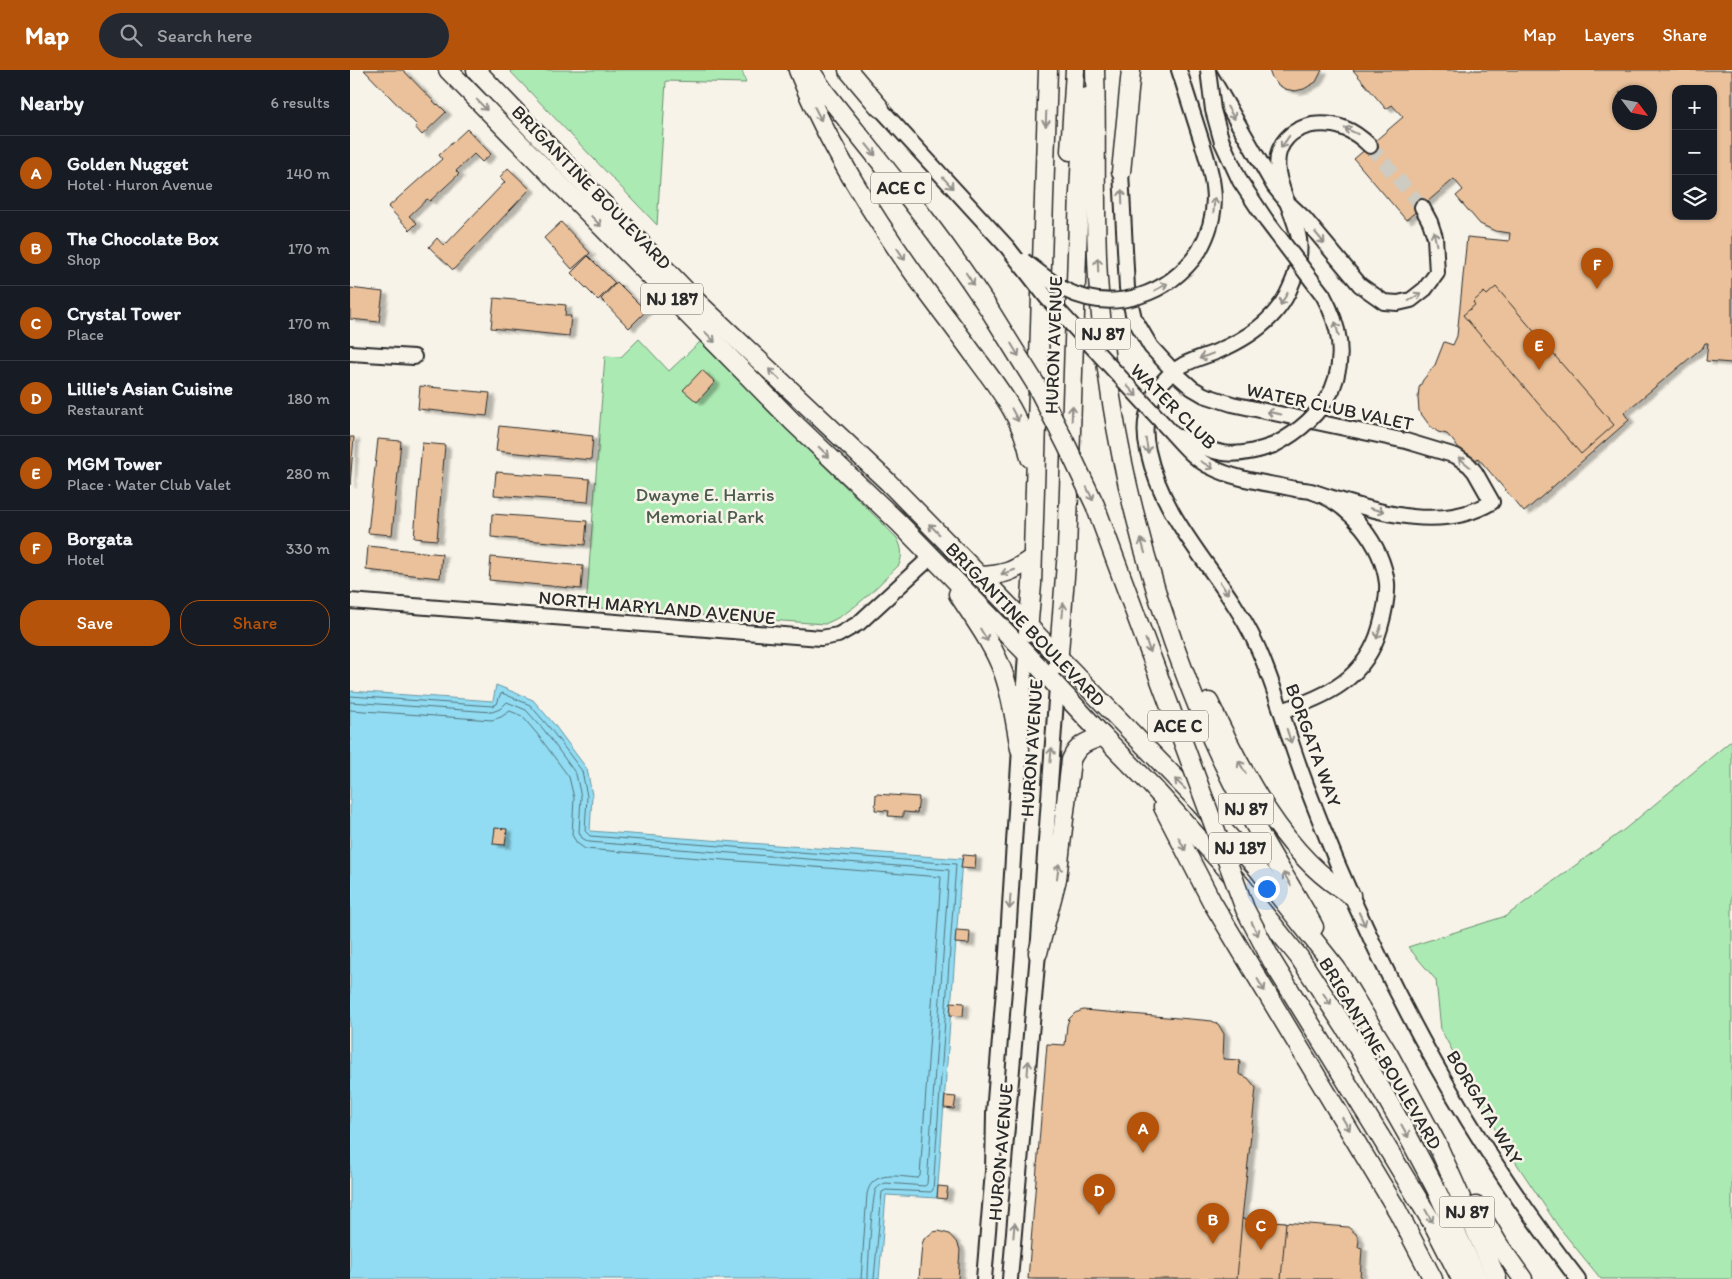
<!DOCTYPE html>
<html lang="en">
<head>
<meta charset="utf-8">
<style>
  body { margin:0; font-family:Itim,sans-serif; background:#242831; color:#f1f3f6 }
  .controls { position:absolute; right:15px; top:15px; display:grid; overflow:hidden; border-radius:10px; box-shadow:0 1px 4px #0004 }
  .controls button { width:45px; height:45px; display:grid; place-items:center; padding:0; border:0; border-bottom:1px solid #363941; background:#171b24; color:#f1f3f6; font:25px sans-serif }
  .compass { position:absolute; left:1262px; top:15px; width:45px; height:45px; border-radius:50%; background:#171b24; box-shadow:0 1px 4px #0004; rotate:122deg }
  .you { position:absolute; left:916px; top:818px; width:18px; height:18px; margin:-12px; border:4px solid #fff; border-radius:50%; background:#1a73e8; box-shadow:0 0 0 8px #1a73e833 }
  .badge { display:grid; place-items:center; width:32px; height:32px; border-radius:50%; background:#b45309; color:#fff; font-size:16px; font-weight:700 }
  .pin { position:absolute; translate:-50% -41px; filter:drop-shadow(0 1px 2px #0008) }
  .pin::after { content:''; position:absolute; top:26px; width:18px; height:15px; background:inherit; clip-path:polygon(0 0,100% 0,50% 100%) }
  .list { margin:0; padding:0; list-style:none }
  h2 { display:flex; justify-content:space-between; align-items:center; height:65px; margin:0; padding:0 20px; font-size:21px }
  h2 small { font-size:16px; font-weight:400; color:#9ea1a6 }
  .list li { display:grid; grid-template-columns:32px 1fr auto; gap:15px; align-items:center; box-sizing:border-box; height:75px; padding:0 20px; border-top:1px solid #363941 }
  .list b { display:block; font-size:19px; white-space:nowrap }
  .list p { margin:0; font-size:16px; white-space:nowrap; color:#9ea1a6 }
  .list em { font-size:16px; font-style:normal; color:#9ea1a6 }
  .actions { display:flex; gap:10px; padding:15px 20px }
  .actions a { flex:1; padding:11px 0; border:1px solid #b45309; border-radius:20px; text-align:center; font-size:18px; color:#b45309 }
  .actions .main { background:#b45309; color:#fff }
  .icon { flex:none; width:28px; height:28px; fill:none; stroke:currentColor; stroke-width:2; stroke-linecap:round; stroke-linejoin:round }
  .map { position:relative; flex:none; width:1382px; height:1209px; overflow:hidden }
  header { display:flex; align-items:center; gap:30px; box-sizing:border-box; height:70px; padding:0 25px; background:#b45309; color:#fff }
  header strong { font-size:24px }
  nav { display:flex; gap:28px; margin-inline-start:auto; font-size:18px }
  .search { width:350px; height:45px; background:#242831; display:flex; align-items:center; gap:12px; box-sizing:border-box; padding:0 18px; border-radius:28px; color:#9ea1a6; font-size:19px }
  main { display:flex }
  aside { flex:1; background:#171b24 }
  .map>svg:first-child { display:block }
  .green { fill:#abebb3; stroke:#6b8b6f }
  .water { fill:#91dcf2; stroke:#6895a2 }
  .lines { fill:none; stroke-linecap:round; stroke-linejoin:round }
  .shore { stroke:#54727b; stroke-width:1 }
  .building { fill:#eac19a; stroke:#2b2b2b; fill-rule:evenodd; filter:url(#shadow) }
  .minor-tunnel { stroke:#cecbc2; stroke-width:14; stroke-dasharray:14 7; stroke-linecap:butt }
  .minor-casing { stroke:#2b2b2b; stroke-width:18 }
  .major-casing { stroke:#2b2b2b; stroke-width:21 }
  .minor { stroke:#f7f3e8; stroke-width:14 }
  .major { stroke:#f7f3e8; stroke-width:18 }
  .minor-bridge-casing { stroke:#2b2b2b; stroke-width:18; stroke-linecap:butt }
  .major-bridge-casing { stroke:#2b2b2b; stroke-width:21; stroke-linecap:butt }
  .minor-bridge { stroke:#f7f3e8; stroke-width:14 }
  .major-bridge { stroke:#f7f3e8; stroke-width:18 }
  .oneway { stroke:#918f8a }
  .labels { text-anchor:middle; stroke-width:5; stroke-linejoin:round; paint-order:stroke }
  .shield { fill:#f7f3e8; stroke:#686764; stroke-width:1 }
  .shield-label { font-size:18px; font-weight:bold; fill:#2b2b2b }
  .street-label { font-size:19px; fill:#2b2b2b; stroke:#f7f3e8 }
  .park-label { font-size:19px; fill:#4b5b4d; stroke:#f7f3e8 }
</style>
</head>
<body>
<header>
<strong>Map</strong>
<div class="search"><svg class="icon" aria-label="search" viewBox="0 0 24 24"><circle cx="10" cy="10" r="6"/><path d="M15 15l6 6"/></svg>Search here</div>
<nav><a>Map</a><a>Layers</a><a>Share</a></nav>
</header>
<main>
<aside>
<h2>Nearby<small>6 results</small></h2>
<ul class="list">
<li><span class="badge">A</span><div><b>Golden Nugget</b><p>Hotel · Huron Avenue</p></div><em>140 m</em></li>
<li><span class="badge">B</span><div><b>The Chocolate Box</b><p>Shop</p></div><em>170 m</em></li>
<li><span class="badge">C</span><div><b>Crystal Tower</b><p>Place</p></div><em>170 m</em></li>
<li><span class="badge">D</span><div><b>Lillie's Asian Cuisine</b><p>Restaurant</p></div><em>180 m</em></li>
<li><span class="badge">E</span><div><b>MGM Tower</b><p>Place · Water Club Valet</p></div><em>280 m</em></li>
<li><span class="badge">F</span><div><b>Borgata</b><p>Hotel</p></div><em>330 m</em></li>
</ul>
<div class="actions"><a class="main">Save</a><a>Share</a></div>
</aside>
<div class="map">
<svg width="1382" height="1209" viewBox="0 0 1382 1209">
  <defs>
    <filter id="shadow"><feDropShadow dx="5.5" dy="3" stdDeviation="1" flood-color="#0004"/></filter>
  </defs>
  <rect width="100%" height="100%" fill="#f7f3e8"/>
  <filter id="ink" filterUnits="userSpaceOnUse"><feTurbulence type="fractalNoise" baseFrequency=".02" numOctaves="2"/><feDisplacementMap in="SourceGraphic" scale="10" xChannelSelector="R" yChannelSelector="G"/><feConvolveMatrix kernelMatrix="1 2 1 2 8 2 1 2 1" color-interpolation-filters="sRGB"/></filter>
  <g filter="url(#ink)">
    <g class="green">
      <polygon points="159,0 392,0 396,13 316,11 307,155"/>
      <path d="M289,269l30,32 31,-29 197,196c5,10 6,16 2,27 -23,22 -44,47 -74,59l-239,-17 19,-251 16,1z"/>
      <polygon points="1382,670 1382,1209 1251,1209 1208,1156 1151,1070 1091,960 1086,910 1058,877 1156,846 1275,759"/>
    </g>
    <polygon class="water" points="146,615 183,630 203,653 237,699 242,725 240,761 612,789 587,1128 536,1125 529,1209 0,1209 0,621 143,631"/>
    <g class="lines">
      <g class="shore">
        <polyline points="0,626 142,636 147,634 150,625 152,623 180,635 199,657 232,701 237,726 235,761 240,766 606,794 583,1120 581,1122 536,1120 532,1122 524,1209"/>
        <path d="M0,632l142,10 8,-3 7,-7 19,8 18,20 32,44 5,23 -2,35 3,6 7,4 360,28 -22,314 -2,2 -39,-3c-4,1 -7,3 -10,6 -4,8 -8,77 -8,90"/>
        <path d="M0,640l142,10 9,-3 9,-6 12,5 16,19 31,42 5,21 -2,37 5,8 8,6 356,28 -21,299 -2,2c-19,-1 -46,-9 -51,16l-6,85"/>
      </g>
    </g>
    <g class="building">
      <polygon points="14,0 53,0 87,35 88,34 96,42 72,65 65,57 67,55"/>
      <polygon points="919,0 972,0 966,12 954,19 945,21 935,19 927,14 921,6"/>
      <path d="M1003,0h379v293l-26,-2 2,-18h-3l-2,4 -79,66 5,7 -105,92 -46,-54 -6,5 -25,-29 -9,-2 -8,-6 -11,-15 -1,-13 1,-10 4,-8 12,-15 9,-23 9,3 4,-9 10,-99 42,4 1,-8 -15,-2 -15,-7 -24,-28 7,-6 -9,-11 -48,41 -52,-61 49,-42 -11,-12 -6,4zM1326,19h37v127h-37zM1270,22h30v30h-30z"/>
      <polygon points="117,59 141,84 132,92 124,84 106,101 109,104 80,131 77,129 59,146 67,153 60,160 38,137 92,89 89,85"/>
      <polygon points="158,98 180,119 103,200 79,177 87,168 94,176 155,112 150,107"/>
      <polygon points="211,152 240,183 222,199 194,168"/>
      <polygon points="238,186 265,213 248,230 221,203"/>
      <polygon points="267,212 296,241 279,258 251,229"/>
      <polygon points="1146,217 1264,355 1231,384 1113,245 1125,235 1123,232 1134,222 1137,225"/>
      <polygon points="0,218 33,222 29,252 0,249"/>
      <polygon points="144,228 216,235 215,246 221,246 219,266 141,258"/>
      <polygon points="352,300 365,312 347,332 333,320"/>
      <polygon points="70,316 140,323 137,346 68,339"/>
      <polygon points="149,356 243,366 241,390 146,381"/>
      <polygon points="0,367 4,367 0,415"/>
      <polygon points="28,369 51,371 42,465 18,463"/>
      <polygon points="72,373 95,375 87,470 64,468"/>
      <polygon points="146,402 240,409 238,432 144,425"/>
      <polygon points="142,444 237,451 235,475 141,467"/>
      <polygon points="18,476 92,484 90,508 16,500"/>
      <polygon points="141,487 233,496 231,519 139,510"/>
      <polygon points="526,724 569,727 567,743 553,742 553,747 538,746 539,741 525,740"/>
      <polygon points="145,758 157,759 155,775 143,774"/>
      <polygon points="613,785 626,786 625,799 611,798"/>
      <polygon points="606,860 620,861 619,874 605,873"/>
      <polygon points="601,932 614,933 613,946 600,945"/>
      <polygon points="733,940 852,950 862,951 868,954 874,964 873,989 890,990 889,1004 898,1008 906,1018 892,1149 998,1157 1006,1164 1009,1170 1008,1177 1012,1178 1010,1209 678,1209 697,974 715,975 717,955 719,949 725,943"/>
      <polygon points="595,1026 606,1027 604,1039 594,1038"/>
      <polygon points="588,1116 598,1117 596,1129 587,1128"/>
      <polygon points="892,1149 936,1152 931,1209 887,1209"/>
      <polygon points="589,1161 599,1164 608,1174 610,1180 608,1209 569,1209 572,1174 574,1169 583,1162"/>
    </g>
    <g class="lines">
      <polyline class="minor-tunnel" points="1020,76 1072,137"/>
      <g class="minor-casing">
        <g id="minor">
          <path d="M829,0c7,22 14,44 21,66 14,44 23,73 -1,115"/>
          <polyline points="859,3 924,116 937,132 954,148 1010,215 1034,232 1048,233 1061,230 1075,219 1087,203 1085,167 1080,152 1072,137"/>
          <polyline points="530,38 658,178"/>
          <polyline points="872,72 890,111 916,150"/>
          <path d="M1020,76c-17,-17 -34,-24 -58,-21 -9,2 -19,6 -25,13 -26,27 8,71 12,101 2,17 -2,34 -9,49 -13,32 -43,51 -74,64 -10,4 -22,7 -33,13 -31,18 -43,53 -35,86 16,75 77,125 108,193 16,34 26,71 38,107 13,39 29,77 44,114 62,146 142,289 240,414"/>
          <path d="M771,102l6,116 7,30 17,29 23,25 18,16 12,7 28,9 174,37 50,15 13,9 6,7 17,30c-55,33 -122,7 -179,-10"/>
          <path d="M973,225c17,31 23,61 9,95"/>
          <polyline points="0,283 64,287"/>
          <path d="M821,362c12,13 24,28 40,35 25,13 57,16 84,22 6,1 13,1 19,3 37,13 68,52 73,91 1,14 -3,31 -7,45 -14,50 -53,69 -99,83"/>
          <path d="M830,367c38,18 53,23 94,8"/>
          <polyline points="0,531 471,568 488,565 509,553 582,486"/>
          <polyline points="634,1209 643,1101 644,1043 657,883 676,583"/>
          <polyline points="660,1209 688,883 707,616"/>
        </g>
      </g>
      <g class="major-casing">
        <g id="major">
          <polyline points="98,0 443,352 549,453 676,583 753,666 801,715 891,815 949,887 1005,973 1058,1066 1085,1117 1128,1209"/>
          <polyline points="126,0 341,226 538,412 630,506 844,727 907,798 986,898 1039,985 1087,1074 1147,1209"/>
          <path d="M448,0c31,78 78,151 127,219 17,23 35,46 52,70 23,31 46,60 53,99"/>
          <path d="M460,0l14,21c56,71 115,141 165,218"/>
          <polyline points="498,0 530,38"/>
          <path d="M745,0c2,69 -1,139 3,208 9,142 41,280 93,412 16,41 35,81 55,119 21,40 46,78 68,118"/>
          <polyline points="720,81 725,0"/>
          <polyline points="771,102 781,0"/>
          <path d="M630,506c23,-1 33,-4 52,-18"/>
          <path d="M608,524c16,25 35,50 45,78 9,24 12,51 17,77"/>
          <polyline points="678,562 682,514 698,0"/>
          <polyline points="708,595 717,481 729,123 732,66 737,27"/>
          <path d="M859,632c31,66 76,157 142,193"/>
          <polyline points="813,737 862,832 1047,1140 1083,1209"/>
          <path d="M688,883l19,-74 14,-119c7,-16 17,-19 32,-24"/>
          <polyline points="1030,1066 1083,1154 1111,1209"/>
          <polyline points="1126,1136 1149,1175 1173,1209"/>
        </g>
      </g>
      <use href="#minor" class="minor"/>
      <use href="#major" class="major"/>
      <g class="minor-bridge-casing">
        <g id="minor-bridge">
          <polyline points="858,0 863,40 872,72"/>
          <polyline points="916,150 973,225"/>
          <polyline points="658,178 697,228 821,362"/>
          <path d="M674,191c13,9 26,21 41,29 49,24 104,5 134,-39"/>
          <path d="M924,375c25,-13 45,-30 58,-55"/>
        </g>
      </g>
      <g class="major-bridge-casing">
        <polyline id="major-bridge" points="639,239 685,313 717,376 745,435 895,839 922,891 1030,1066"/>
      </g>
      <use href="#minor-bridge" class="minor-bridge"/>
      <use href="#major-bridge" class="major-bridge"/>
    </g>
    <defs><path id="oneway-shaft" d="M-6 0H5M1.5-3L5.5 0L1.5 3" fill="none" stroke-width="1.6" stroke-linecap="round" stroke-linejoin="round" transform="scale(1.25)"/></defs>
    <g class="oneway">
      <use href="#oneway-shaft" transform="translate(132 35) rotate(46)"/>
      <use href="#oneway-shaft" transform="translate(881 43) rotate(59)"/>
      <use href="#oneway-shaft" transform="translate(468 44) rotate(63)"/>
      <use href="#oneway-shaft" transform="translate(696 49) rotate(92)"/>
      <use href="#oneway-shaft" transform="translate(1001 61) rotate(-155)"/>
      <use href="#oneway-shaft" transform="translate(935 72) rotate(125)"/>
      <use href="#oneway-shaft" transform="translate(521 80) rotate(51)"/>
      <use href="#oneway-shaft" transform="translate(598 113) rotate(48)"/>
      <use href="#oneway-shaft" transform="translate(772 127) rotate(-92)"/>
      <use href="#oneway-shaft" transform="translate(864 135) rotate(-86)"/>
      <use href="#oneway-shaft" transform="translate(246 151) rotate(46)"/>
      <use href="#oneway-shaft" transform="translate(970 168) rotate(50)"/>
      <use href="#oneway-shaft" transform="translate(1085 168) rotate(-101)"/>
      <use href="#oneway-shaft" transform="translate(551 184) rotate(56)"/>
      <use href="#oneway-shaft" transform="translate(748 195) rotate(-92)"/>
      <use href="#oneway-shaft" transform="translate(620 209) rotate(57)"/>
      <use href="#oneway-shaft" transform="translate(811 217) rotate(-28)"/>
      <use href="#oneway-shaft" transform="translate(1065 227) rotate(-32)"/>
      <use href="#oneway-shaft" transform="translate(934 229) rotate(121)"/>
      <use href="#oneway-shaft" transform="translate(987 259) rotate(-104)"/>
      <use href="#oneway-shaft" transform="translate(360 267) rotate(46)"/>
      <use href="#oneway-shaft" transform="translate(665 280) rotate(59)"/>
      <use href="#oneway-shaft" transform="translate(856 286) rotate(159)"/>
      <use href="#oneway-shaft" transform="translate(424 304) rotate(-137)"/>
      <use href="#oneway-shaft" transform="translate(782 321) rotate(48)"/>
      <use href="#oneway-shaft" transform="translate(722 343) rotate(-88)"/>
      <use href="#oneway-shaft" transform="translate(924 343) rotate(-168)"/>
      <use href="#oneway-shaft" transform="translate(665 345) rotate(62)"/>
      <use href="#oneway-shaft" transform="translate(797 376) rotate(80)"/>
      <use href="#oneway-shaft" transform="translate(474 382) rotate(44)"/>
      <use href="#oneway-shaft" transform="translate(1114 392) rotate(-140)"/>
      <use href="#oneway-shaft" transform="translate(857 395) rotate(30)"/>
      <use href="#oneway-shaft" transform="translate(740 424) rotate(65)"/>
      <use href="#oneway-shaft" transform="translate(1027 440) rotate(13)"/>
      <use href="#oneway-shaft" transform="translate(584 459) rotate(-135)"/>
      <use href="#oneway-shaft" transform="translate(793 476) rotate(-106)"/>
      <use href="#oneway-shaft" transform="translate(658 502) rotate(162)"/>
      <use href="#oneway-shaft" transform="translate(874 518) rotate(56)"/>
      <use href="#oneway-shaft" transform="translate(713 540) rotate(-85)"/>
      <use href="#oneway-shaft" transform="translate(1029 562) rotate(109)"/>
      <use href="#oneway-shaft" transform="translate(634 565) rotate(59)"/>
      <use href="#oneway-shaft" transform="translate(798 576) rotate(70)"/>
      <use href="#oneway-shaft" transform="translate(939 666) rotate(72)"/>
      <use href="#oneway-shaft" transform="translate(701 685) rotate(-85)"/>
      <use href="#oneway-shaft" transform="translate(892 697) rotate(-120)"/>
      <use href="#oneway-shaft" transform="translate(830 714) rotate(-136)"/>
      <use href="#oneway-shaft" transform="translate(832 774) rotate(62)"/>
      <use href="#oneway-shaft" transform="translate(708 801) rotate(-82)"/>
      <use href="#oneway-shaft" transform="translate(937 809) rotate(-120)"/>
      <use href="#oneway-shaft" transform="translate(660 832) rotate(94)"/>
      <use href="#oneway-shaft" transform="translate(1012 849) rotate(65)"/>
      <use href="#oneway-shaft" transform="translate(905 859) rotate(64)"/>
      <use href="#oneway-shaft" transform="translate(911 915) rotate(59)"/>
      <use href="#oneway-shaft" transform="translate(977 929) rotate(57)"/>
      <use href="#oneway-shaft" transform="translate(678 998) rotate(-85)"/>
      <use href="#oneway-shaft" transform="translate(996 1054) rotate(59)"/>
      <use href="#oneway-shaft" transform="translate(1055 1061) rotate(61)"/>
      <use href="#oneway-shaft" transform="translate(1079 1146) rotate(60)"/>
      <use href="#oneway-shaft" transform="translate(664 1160) rotate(-85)"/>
    </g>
  </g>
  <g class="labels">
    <g class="shield">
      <rect x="521" y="102.5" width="60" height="31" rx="4"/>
      <rect x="291" y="213.5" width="62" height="31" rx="4"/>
      <rect x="725.5" y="248.5" width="55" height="31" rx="4"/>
      <rect x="798" y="640.5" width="60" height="31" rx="4"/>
      <rect x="868.5" y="723.5" width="55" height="31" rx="4"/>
      <rect x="859" y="762.5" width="62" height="31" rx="4"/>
      <rect x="1089.5" y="1126.5" width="55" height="31" rx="4"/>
    </g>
    <g class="shield-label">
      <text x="551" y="124">ACE C</text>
      <text x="322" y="235">NJ 187</text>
      <text x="753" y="270">NJ 87</text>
      <text x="828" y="662">ACE C</text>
      <text x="896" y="745">NJ 87</text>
      <text x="890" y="784">NJ 187</text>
      <text x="1117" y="1148">NJ 87</text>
    </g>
    <g class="street-label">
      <text transform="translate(242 117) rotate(46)" y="7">BRIGANTINE BOULEVARD</text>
      <text transform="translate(703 275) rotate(-88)" y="7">HURON AVENUE</text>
      <text transform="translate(824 336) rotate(45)" y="7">WATER CLUB</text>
      <text transform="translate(980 336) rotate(12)" y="7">WATER CLUB VALET</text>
      <text transform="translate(307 537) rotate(5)" y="7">NORTH MARYLAND AVENUE</text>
      <text transform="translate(676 554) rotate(46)" y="7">BRIGANTINE BOULEVARD</text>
      <text transform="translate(964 675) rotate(70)" y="7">BORGATA WAY</text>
      <text transform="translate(681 678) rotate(-86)" y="7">HURON AVENUE</text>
      <text transform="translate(1031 983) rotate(59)" y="7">BRIGANTINE BOULEVARD</text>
      <text transform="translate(1135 1037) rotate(59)" y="7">BORGATA WAY</text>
      <text transform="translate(650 1082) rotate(-85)" y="7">HURON AVENUE</text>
    </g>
    <g class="park-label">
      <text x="355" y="431">Dwayne E. Harris<tspan x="355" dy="22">Memorial Park</tspan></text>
    </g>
  </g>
</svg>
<div class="controls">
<button>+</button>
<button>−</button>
<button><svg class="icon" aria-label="layers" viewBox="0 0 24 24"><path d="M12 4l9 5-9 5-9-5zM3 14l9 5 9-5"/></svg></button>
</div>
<svg class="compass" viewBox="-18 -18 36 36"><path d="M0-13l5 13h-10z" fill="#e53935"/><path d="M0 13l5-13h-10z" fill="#9ea1a6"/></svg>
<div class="you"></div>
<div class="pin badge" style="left:793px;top:1083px">A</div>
<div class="pin badge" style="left:863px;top:1174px">B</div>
<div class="pin badge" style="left:911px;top:1180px">C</div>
<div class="pin badge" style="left:749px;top:1145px">D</div>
<div class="pin badge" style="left:1189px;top:300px">E</div>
<div class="pin badge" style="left:1247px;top:219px">F</div>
</div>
</main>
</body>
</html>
